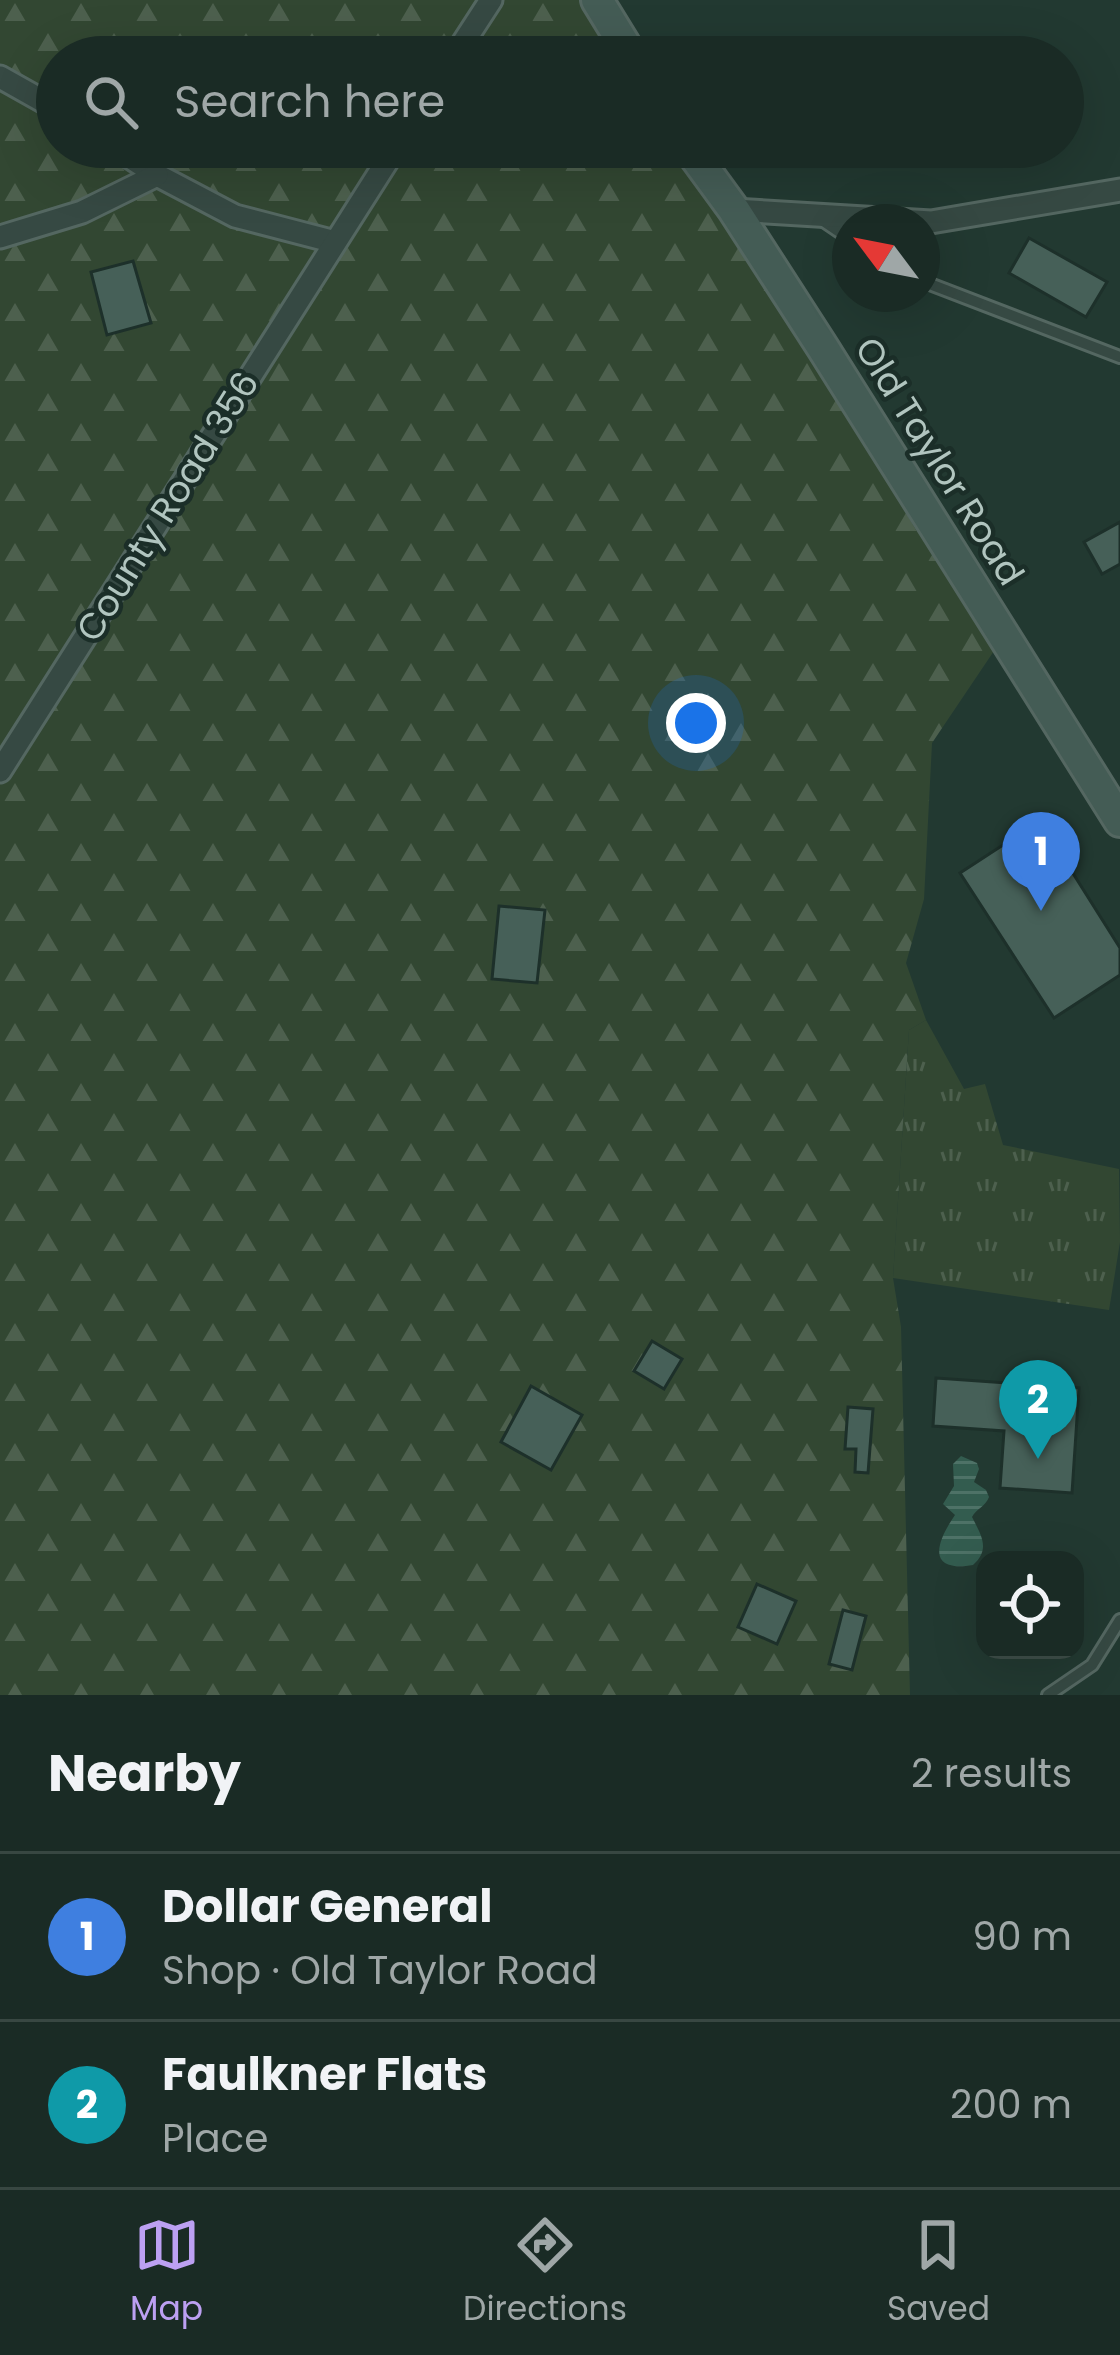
<!DOCTYPE html>
<html lang="en">
<head>
<meta charset="utf-8">
<style>
  body { margin:0; font-family:Poppins,sans-serif; background:#23332d; color:#f1f3f6 }
  .controls { position:absolute; right:36px; bottom:36px; display:grid; overflow:hidden; border-radius:24px; box-shadow:0 12px 48px #0002 }
  .controls button { width:108px; height:108px; display:grid; place-items:center; padding:0; border:0; border-bottom:3px solid #384742; background:#1a2b25; color:#f1f3f6; font:60px sans-serif }
  .compass { position:absolute; left:832px; top:204px; width:108px; height:108px; border-radius:50%; background:#1a2b25; box-shadow:0 12px 48px #0002; rotate:302deg }
  .you { position:absolute; left:696px; top:723px; width:42px; height:42px; margin:-30px; border:9px solid #fff; border-radius:50%; background:#1a73e8; box-shadow:0 0 0 18px #1a73e833 }
  .badge { display:grid; place-items:center; width:78px; height:78px; border-radius:50%; background:#bca0f2; color:#fff; font-size:39px; font-weight:700 }
  .pin { position:absolute; translate:-50% -99px; filter:drop-shadow(0 3px 6px #0008) }
  .pin::after { content:''; position:absolute; top:63px; width:42px; height:36px; background:inherit; clip-path:polygon(0 0,100% 0,50% 100%) }
  .list { margin:0; padding:0; list-style:none }
  h2 { display:flex; justify-content:space-between; align-items:center; height:156px; margin:0; padding:0 48px; font-size:51px }
  h2 small { font-size:39px; font-weight:400; color:#9fa7a7 }
  .list li { display:grid; grid-template-columns:78px 1fr auto; gap:36px; align-items:center; box-sizing:border-box; height:168px; padding:0 48px; border-top:3px solid #384742 }
  .list b { display:block; font-size:45px; white-space:nowrap }
  .list p { margin:0; font-size:39px; white-space:nowrap; color:#9fa7a7 }
  .list em { font-size:39px; font-style:normal; color:#9fa7a7 }
  .icon { flex:none; width:66px; height:66px; fill:none; stroke:currentColor; stroke-width:2; stroke-linecap:round; stroke-linejoin:round }
  .map { position:relative; flex:none; width:1120px; height:1695px; overflow:hidden }
  .search { position:absolute; background:#1a2b25; box-shadow:0 12px 48px #0002; left:36px; right:36px; top:36px; height:132px; display:flex; align-items:center; gap:30px; box-sizing:border-box; padding:0 42px; border-radius:66px; color:#9fa7a7; font-size:45px }
  .sheet { height:492px; background:#1a2b25 }
  nav { display:flex; justify-content:space-around; align-items:center; box-sizing:border-box; height:168px; border-top:3px solid #384742; background:#1a2b25; font-size:33px; color:#9fa7a7 }
  nav a { display:grid; justify-items:center; gap:6px }
  nav .on { color:#bca0f2 }
  .map>svg:first-child { display:block }
  .grass { fill:url(#grass-tufts) }
  .forest { fill:url(#forest-firs) }
  .water { fill:url(#water-rules) }
  .building { fill:#466058; stroke:#1d302a; stroke-width:3 }
  .lines { fill:none; stroke-linecap:round; stroke-linejoin:round }
  .lane-casing { stroke:#546761; stroke-width:16 }
  .street-casing { stroke:#546761; stroke-width:27 }
  .secondary-casing { stroke:#546761; stroke-width:36 }
  .lane { stroke:#364943; stroke-width:10 }
  .street { stroke:#364943; stroke-width:21 }
  .secondary { stroke:#445c55; stroke-width:30 }
  .labels { text-anchor:middle; stroke-width:9; stroke-linejoin:round; paint-order:stroke }
  .street-label { font-size:36px; fill:#b1c5bf; stroke:#1b2e28 }
</style>
</head>
<body>
<div class="map">
<svg width="1120" height="1695" viewBox="0 0 1120 1695">
  <defs>
    <pattern id="grass-tufts" width="24" height="20" patternUnits="userSpaceOnUse" patternTransform="scale(3)"><rect width="24" height="20" fill="#324732"/><path d="M3 7l-1-3M5 7V3M7 7l1-3M15 17l-1-3M17 17v-4M19 17l1-3" fill="none" stroke="#4d604e"/></pattern>
    <pattern id="forest-firs" width="22" height="20" patternUnits="userSpaceOnUse" patternTransform="scale(3)"><rect width="22" height="20" fill="#324732"/><path d="M5 1l3.5 6h-7zM16 11l3.5 6h-7z" fill="#4d604e"/></pattern>
    <pattern id="water-rules" width="6" height="5" patternUnits="userSpaceOnUse" patternTransform="scale(3)"><rect width="6" height="5" fill="#335c4f"/><path d="M0 2.5h6" fill="none" stroke="#4e7267"/></pattern>
  </defs>
  <rect width="100%" height="100%" fill="#223931"/>
  <polygon class="grass" points="926,1020 964,1089 985,1084 1003,1145 1119,1169 1120,1242 1109,1310 893,1278 909,1030"/>
  <polygon class="forest" points="0,0 600,0 636,57 57,57 57,147 694,147 1004,636 932,743 924,899 906,963 926,1020 909,1030 893,1278 901,1327 910,1695 0,1695"/>
  <path class="water" d="M961,1456l16,7 2,6 -5,13 12,8 3,7c-3,9 -13,12 -17,20 9,18 19,32 1,48 -48,8 -36,-24 -18,-50l-12,-11 11,-18 -1,-22z"/>
  <g class="building">
    <polygon points="1029,238 1107,282 1086,317 1009,273"/>
    <polygon points="133,261 151,323 107,335 91,272"/>
    <polygon points="1120,522 1120,564 1102,574 1084,542"/>
    <polygon points="1040,821 1120,948 1120,975 1054,1018 960,873"/>
    <polygon points="499,906 545,910 537,983 492,979"/>
    <polygon points="652,1341 682,1359 664,1389 634,1371"/>
    <polygon points="936,1378 1079,1388 1072,1493 1000,1488 1004,1431 933,1426"/>
    <polygon points="531,1386 582,1415 551,1470 501,1442"/>
    <polygon points="848,1407 873,1409 868,1473 855,1472 856,1449 845,1449"/>
    <polygon points="757,1584 796,1601 777,1644 738,1627"/>
    <polygon points="843,1610 866,1616 852,1670 829,1664"/>
  </g>
  <g class="lines">
    <g class="lane-casing">
      <g id="lane">
        <polyline points="822,220 850,239"/>
        <polyline points="922,281 1120,357"/>
        <polyline points="1048,1695 1092,1665 1120,1620"/>
      </g>
    </g>
    <g class="street-casing">
      <g id="street">
        <polyline points="454,57 491,0"/>
        <polyline points="0,77 57,109"/>
        <polyline points="114,147 157,175 235,216 335,242"/>
        <polyline points="734,210 931,222 1120,190"/>
        <polyline points="0,237 82,212 157,175"/>
        <polyline points="0,771 396,147"/>
      </g>
    </g>
    <g class="secondary-casing">
      <g id="secondary">
        <polyline points="597,0 632,57"/>
        <polyline points="688,147 734,210 823,348 1120,821"/>
      </g>
    </g>
    <use href="#lane" class="lane"/>
    <use href="#street" class="street"/>
    <use href="#secondary" class="secondary"/>
  </g>
  <g class="labels">
    <g class="street-label">
      <text transform="translate(940 461) rotate(58)" y="13">Old Taylor Road</text>
      <text transform="translate(167 506) rotate(-58)" y="13">County Road 356</text>
    </g>
  </g>
</svg>
<div class="controls">
<button><svg class="icon" aria-label="locate" viewBox="0 0 24 24"><circle cx="12" cy="12" r="6"/><path d="M12 2v4M12 18v4M2 12h4M18 12h4"/></svg></button>
</div>
<svg class="compass" viewBox="-18 -18 36 36"><path d="M0-13l5 13h-10z" fill="#e53935"/><path d="M0 13l5-13h-10z" fill="#9fa7a7"/></svg>
<div class="you"></div>
<div class="pin badge" style="left:1041px;top:911px;background:#3f7fe0">1</div>
<div class="pin badge" style="left:1038px;top:1459px;background:#0f9aa8">2</div>
<div class="search"><svg class="icon" aria-label="search" viewBox="0 0 24 24"><circle cx="10" cy="10" r="6"/><path d="M15 15l6 6"/></svg>Search here</div>
</div>
<section class="sheet">
<h2>Nearby<small>2 results</small></h2>
<ul class="list">
<li><span class="badge" style="background:#3f7fe0">1</span><div><b>Dollar General</b><p>Shop · Old Taylor Road</p></div><em>90 m</em></li>
<li><span class="badge" style="background:#0f9aa8">2</span><div><b>Faulkner Flats</b><p>Place</p></div><em>200 m</em></li>
</ul>
</section>
<nav>
<a class="on"><svg class="icon" aria-label="map" viewBox="0 0 24 24"><path d="M3 6l6-2 6 2 6-2v14l-6 2-6-2-6 2zM9 4v14M15 6v14"/></svg>Map</a>
<a><svg class="icon" aria-label="directions" viewBox="0 0 24 24"><path d="M12 3l9 9-9 9-9-9zM9 14v-3h6M13 9l2 2-2 2"/></svg>Directions</a>
<a><svg class="icon" aria-label="saved" viewBox="0 0 24 24"><path d="M7 4h10v16l-5-4-5 4z"/></svg>Saved</a>
</nav>
</body>
</html>
